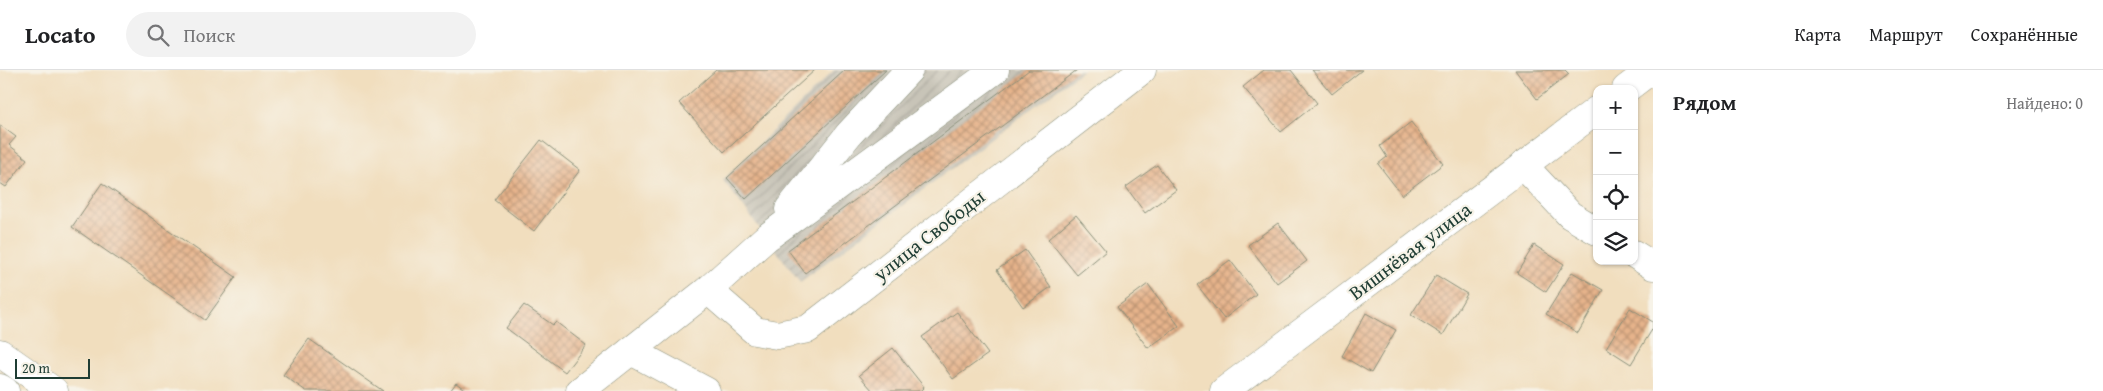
<!DOCTYPE html>
<html lang="ru">
<head>
<meta charset="utf-8">
<style>
  body { margin:0; font-family:"Gentium Book Plus",serif; background:#f2f2f2; color:#202124 }
  .controls { position:absolute; right:15px; top:15px; display:grid; overflow:hidden; border-radius:10px; box-shadow:0 1px 4px #0004 }
  .controls button { width:45px; height:45px; display:grid; place-items:center; padding:0; border:0; border-bottom:1px solid #e0e0e0; background:#fff; color:#202124; font:25px sans-serif }
  .scale { position:absolute; left:15px; bottom:12px; width:75px; box-sizing:border-box; padding-left:5px; border:2px solid #1f3d34; border-top:0; font-size:14px; line-height:18px; white-space:nowrap; color:#1f3d34; -webkit-text-stroke:4px #f7f3e8; paint-order:stroke }
  .list { margin:0; padding:0; list-style:none }
  h2 { display:flex; justify-content:space-between; align-items:center; height:65px; margin:0; padding:0 20px; font-size:21px }
  h2 small { font-size:16px; font-weight:400; color:#757577 }
  .icon { flex:none; width:28px; height:28px; fill:none; stroke:currentColor; stroke-width:2; stroke-linecap:round; stroke-linejoin:round }
  .map { position:relative; flex:none; width:1653px; height:321px; overflow:hidden }
  header { display:flex; align-items:center; gap:30px; box-sizing:border-box; height:70px; padding:0 25px; background:#fff; border-bottom:1px solid #e0e0e0 }
  header strong { font-size:24px }
  nav { display:flex; gap:28px; margin-inline-start:auto; font-size:18px }
  .search { width:350px; height:45px; background:#f2f2f2; display:flex; align-items:center; gap:12px; box-sizing:border-box; padding:0 18px; border-radius:28px; color:#757577; font-size:19px }
  main { display:flex }
  aside { flex:1; background:#fff }
  .map>svg:first-child { display:block }
  .industrial { fill:url(#industrial-furrows) }
  .building { fill:url(#building-cross-hatch) }
  .lines { fill:none; stroke-linecap:round; stroke-linejoin:round }
  .minor-casing { stroke:#888e79; stroke-width:29 }
  .major-casing { stroke:#888e79; stroke-width:29 }
  .minor { stroke:#fff; stroke-width:28 }
  .major { stroke:#fff; stroke-width:28 }
  .labels { text-anchor:middle; stroke-width:4.5; stroke-linejoin:round; paint-order:stroke }
  .street-label { font-size:20px; fill:#1f3d34; stroke:#f7f3e8 }
</style>
</head>
<body>
<header>
<strong>Locato</strong>
<div class="search"><svg class="icon" aria-label="search" viewBox="0 0 24 24"><circle cx="10" cy="10" r="6"/><path d="M15 15l6 6"/></svg>Поиск</div>
<nav><a>Карта</a><a>Маршрут</a><a>Сохранённые</a></nav>
</header>
<main>
<div class="map">
<svg width="1653" height="321" viewBox="0 0 1653 321">
  <defs>
    <pattern id="industrial-furrows" width="10" height="10" patternUnits="userSpaceOnUse" patternTransform="scale(1.25)"><rect width="10" height="10" fill="#c8c4b8"/><path d="M-1 1l2-2M0 10L10 0M9 11l2-2" fill="none" stroke="#aba99f"/></pattern>
    <pattern id="building-cross-hatch" width="8" height="8" patternUnits="userSpaceOnUse" patternTransform="scale(1.25)"><rect width="8" height="8" fill="#e6b38b"/><path d="M0 0l8 8M0 8l8-8" fill="none" stroke="#ba9372"/></pattern>
  </defs>
  <rect width="100%" height="100%" fill="#f7f3e8"/>
  <filter id="ink" filterUnits="userSpaceOnUse"><feTurbulence type="fractalNoise" baseFrequency=".02" numOctaves="2"/><feDisplacementMap in="SourceGraphic" scale="10" xChannelSelector="R" yChannelSelector="G"/><feConvolveMatrix kernelMatrix="1 2 1 2 8 2 1 2 1" color-interpolation-filters="sRGB"/></filter>
  <filter id="wash" filterUnits="userSpaceOnUse"><feTurbulence type="fractalNoise" baseFrequency=".0096" numOctaves="4" result="noise"/><feDisplacementMap in="SourceGraphic" scale="20" xChannelSelector="R" yChannelSelector="G"/><feGaussianBlur stdDeviation="1.12" result="paint"/><feColorMatrix in="noise" values="0 0 0 0 0 0 0 0 0 0 0 0 0 0 0 0 0 1.4 0 .05"/><feComposite in="paint" operator="in"/></filter>
  <g filter="url(#wash)">
    <rect width="100%" height="100%" fill="#f1debe"/>
    <polygon class="industrial" points="834,0 1083,0 800,212 723,110"/>
    <g id="blocks">
      <g class="building">
        <polygon points="716,0 815,0 724,82 679,33"/>
        <polygon points="845,0 886,0 746,129 727,108"/>
        <polygon points="1029,0 1077,0 805,203 788,180"/>
        <polygon points="1264,0 1291,0 1317,33 1281,62 1243,17"/>
        <polygon points="1312,0 1362,0 1332,24"/>
        <polygon points="1515,0 1565,0 1569,4 1537,29"/>
        <polygon points="1411,52 1443,94 1402,125 1378,94 1387,87 1380,76"/>
        <polygon points="0,55 16,67 9,75 27,89 6,117 0,113"/>
        <polygon points="541,70 580,100 534,161 494,130"/>
        <polygon points="1157,95 1176,120 1145,143 1126,117"/>
        <polygon points="102,113 236,207 205,250 72,157"/>
        <polygon points="1076,145 1106,181 1077,205 1048,169"/>
        <polygon points="1278,153 1307,191 1277,213 1248,175"/>
        <polygon points="1534,175 1564,194 1546,222 1517,203"/>
        <polygon points="1025,180 1051,217 1023,237 997,200"/>
        <polygon points="1230,190 1256,224 1224,249 1197,215"/>
        <polygon points="1572,202 1603,220 1578,263 1546,244"/>
        <polygon points="1436,205 1467,224 1443,265 1411,245"/>
        <polygon points="1148,214 1179,256 1148,278 1117,237"/>
        <polygon points="524,235 553,255 556,252 586,275 565,302 506,258"/>
        <polygon points="1630,238 1653,252 1653,258 1631,294 1606,278"/>
        <polygon points="957,242 988,284 953,309 922,267"/>
        <polygon points="1366,243 1396,260 1371,303 1342,286"/>
        <polygon points="309,269 383,321 306,321 283,305"/>
        <polygon points="893,278 924,317 920,321 873,321 859,305"/>
        <polygon points="456,313 467,321 450,321"/>
      </g>
    </g>
  </g>
  <g filter="url(#ink)">
    <use href="#blocks" fill-opacity="0" stroke="#888e79" stroke-width="1"/>
    <g class="lines">
      <g class="minor-casing">
        <g id="minor">
          <polyline points="1626,19 1651,0"/>
          <polyline points="1523,95 1570,145 1597,161"/>
          <polyline points="789,139 849,64 909,0"/>
          <polyline points="1634,184 1653,196"/>
          <polyline points="708,220 755,261 777,265 808,259 1142,0"/>
          <polyline points="631,281 706,321"/>
          <polyline points="580,321 708,220 766,168 995,0"/>
          <polyline points="1224,321 1597,40"/>
        </g>
      </g>
      <g class="major-casing">
        <g id="major">
          <polyline points="0,283 54,321"/>
          <polyline points="0,318 5,321"/>
        </g>
      </g>
      <use href="#minor" class="minor"/>
      <use href="#major" class="major"/>
    </g>
  </g>
  <g class="labels">
    <g class="street-label">
      <text transform="translate(929 165) rotate(-38)" y="7">улица Свободы</text>
      <text transform="translate(1410 181) rotate(-37)" y="7">Вишнёвая улица</text>
    </g>
  </g>
</svg>
<div class="controls">
<button>+</button>
<button>−</button>
<button><svg class="icon" aria-label="locate" viewBox="0 0 24 24"><circle cx="12" cy="12" r="6"/><path d="M12 2v4M12 18v4M2 12h4M18 12h4"/></svg></button>
<button><svg class="icon" aria-label="layers" viewBox="0 0 24 24"><path d="M12 4l9 5-9 5-9-5zM3 14l9 5 9-5"/></svg></button>
</div>
<div class="scale">20 m</div>
</div>
<aside>
<h2>Рядом<small>Найдено: 0</small></h2>
<ul class="list">
</ul>
</aside>
</main>
</body>
</html>
